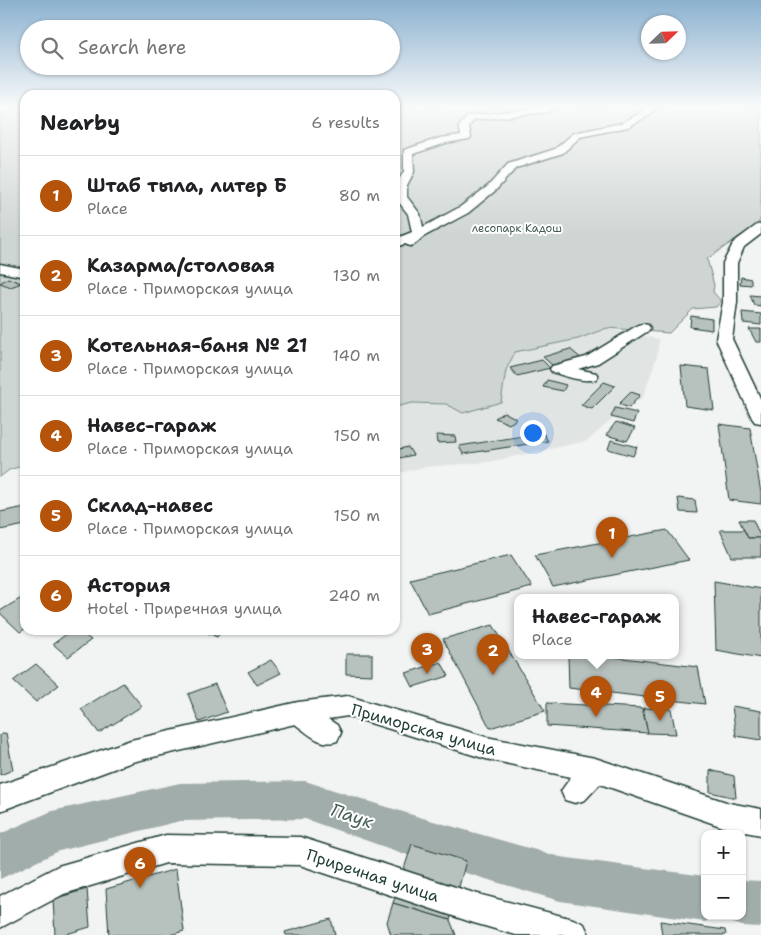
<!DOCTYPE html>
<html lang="en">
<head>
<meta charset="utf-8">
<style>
  body { margin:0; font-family:"Shantell Sans",sans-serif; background:#f2f2f2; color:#202124 }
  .controls { position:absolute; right:15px; bottom:15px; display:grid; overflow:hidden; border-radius:10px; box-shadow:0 1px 4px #0004 }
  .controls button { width:45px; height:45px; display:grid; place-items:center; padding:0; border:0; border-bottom:1px solid #e0e0e0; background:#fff; color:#202124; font:25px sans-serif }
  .compass { position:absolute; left:641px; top:15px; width:45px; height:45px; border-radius:50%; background:#fff; box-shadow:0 1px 4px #0004; rotate:67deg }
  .you { position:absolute; left:532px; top:432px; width:18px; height:18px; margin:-12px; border:4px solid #fff; border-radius:50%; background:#1a73e8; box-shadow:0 0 0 8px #1a73e833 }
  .badge { display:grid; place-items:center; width:32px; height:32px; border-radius:50%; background:#b45309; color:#fff; font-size:16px; font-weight:700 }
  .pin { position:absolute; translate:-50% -41px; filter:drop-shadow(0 1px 2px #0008) }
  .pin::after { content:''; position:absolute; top:26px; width:18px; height:15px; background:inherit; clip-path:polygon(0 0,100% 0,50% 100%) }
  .popup { position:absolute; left:514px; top:594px; width:165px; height:65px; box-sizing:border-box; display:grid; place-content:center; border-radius:10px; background:#fff; filter:drop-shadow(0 1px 4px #0005); font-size:16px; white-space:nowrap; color:#757577 }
  .popup b { font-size:19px; color:#202124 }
  .popup::after { content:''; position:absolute; left:50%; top:100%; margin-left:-10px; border:10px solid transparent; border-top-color:#fff }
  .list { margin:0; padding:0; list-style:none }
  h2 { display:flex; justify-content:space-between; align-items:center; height:65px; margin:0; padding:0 20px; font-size:21px }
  h2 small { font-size:16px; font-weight:400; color:#757577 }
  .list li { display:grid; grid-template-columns:32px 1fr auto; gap:15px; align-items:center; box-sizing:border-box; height:80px; padding:0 20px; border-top:1px solid #e0e0e0 }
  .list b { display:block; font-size:19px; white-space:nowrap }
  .list p { margin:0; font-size:16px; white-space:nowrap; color:#757577 }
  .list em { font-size:16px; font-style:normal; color:#757577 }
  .icon { flex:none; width:28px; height:28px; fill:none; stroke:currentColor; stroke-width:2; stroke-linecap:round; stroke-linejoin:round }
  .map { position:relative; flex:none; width:761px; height:935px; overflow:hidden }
  .search { position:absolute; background:#fff; box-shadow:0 1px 4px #0004; left:20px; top:20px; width:380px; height:55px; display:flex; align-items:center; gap:12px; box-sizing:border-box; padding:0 18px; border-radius:28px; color:#757577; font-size:19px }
  .panel { position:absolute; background:#fff; box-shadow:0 1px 4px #0004; left:20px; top:90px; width:380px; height:545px; border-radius:15px }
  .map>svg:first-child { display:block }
  .built { fill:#e0e4e3 }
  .green { fill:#ced5d3; stroke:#768984 }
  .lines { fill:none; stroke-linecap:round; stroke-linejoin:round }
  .river { fill:#a1adaa; fill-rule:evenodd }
  .building { fill:#b7c1bd; stroke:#1f3d34 }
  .minor-casing { stroke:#1f3d34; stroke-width:3 }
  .minor { fill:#fff; fill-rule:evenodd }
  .labels { text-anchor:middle; stroke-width:4; stroke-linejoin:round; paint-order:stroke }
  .far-park-label { font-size:11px; fill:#425b54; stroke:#fff }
  .near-street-label { font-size:16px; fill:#1f3d34; stroke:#fff }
  .near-water-label { font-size:18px; font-style:italic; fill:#465f57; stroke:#fff }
</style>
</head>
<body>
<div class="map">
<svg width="761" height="935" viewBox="0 0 761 935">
  <rect width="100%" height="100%" fill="#f2f3f3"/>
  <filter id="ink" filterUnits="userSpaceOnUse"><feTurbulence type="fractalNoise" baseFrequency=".02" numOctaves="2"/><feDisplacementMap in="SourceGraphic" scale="10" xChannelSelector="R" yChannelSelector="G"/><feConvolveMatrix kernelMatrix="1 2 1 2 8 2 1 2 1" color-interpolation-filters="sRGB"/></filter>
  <g filter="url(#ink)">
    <polygon class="built" points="607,328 659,339 657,356 643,397 610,421 587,441 488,462 424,467 395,474 395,407 412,403 446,404 463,413 501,402 506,370 515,352 578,339"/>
    <g class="green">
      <polygon points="0,107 25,107 25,465 9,470 0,477"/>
      <polygon points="395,107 761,107 761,217 758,224 707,259 714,285 713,292 721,301 716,307 693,309 669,333 607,328 578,339 515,352 506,370 501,402 463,413 446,404 412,403 395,407"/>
    </g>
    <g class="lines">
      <g class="river">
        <polygon points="305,781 419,817 560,857 705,876 705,916 719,916 705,922 560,901 419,859 305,819 180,821 59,851 0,879 0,834 52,811 180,783"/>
        <polygon points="742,880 761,881 761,927 742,926 725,920 724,916 742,916"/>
      </g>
    </g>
    <g class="building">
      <polygon points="741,277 751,279 751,285 740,284"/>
      <polygon points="8,278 21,283 11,287 0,283"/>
      <polygon points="750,295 761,296 761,306 754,305"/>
      <polygon points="742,312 761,314 761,325 743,323"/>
      <polygon points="691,316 712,319 712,330 690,327"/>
      <polygon points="749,329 761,329 761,342 756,342"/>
      <polygon points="570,349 583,360 553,366 543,357"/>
      <polygon points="542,360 550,368 517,376 510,368"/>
      <polygon points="681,366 709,369 714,410 685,406"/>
      <polygon points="547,380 566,385 563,391 543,387"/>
      <polygon points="604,382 615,386 592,409 581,405"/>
      <polygon points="631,392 640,395 629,408 619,404"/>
      <polygon points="615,408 637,413 633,423 611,417"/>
      <polygon points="504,412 517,419 509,424 495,418"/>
      <polygon points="616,422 635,428 627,441 606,435"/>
      <polygon points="719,424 750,428 761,493 761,504 729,500"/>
      <polygon points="543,433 548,441 463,454 459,446"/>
      <polygon points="436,435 455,436 456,442 437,443"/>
      <polygon points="611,440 637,447 633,456 608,449"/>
      <polygon points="408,447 413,455 395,459 395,450"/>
      <polygon points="678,498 695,500 697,513 680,512"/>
      <polygon points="25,507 25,525 0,530 0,512"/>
      <polygon points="739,520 753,520 761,538 748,538"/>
      <polygon points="667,530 689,560 553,587 535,555"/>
      <polygon points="720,530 744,530 748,538 761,538 761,557 732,557"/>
      <polygon points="511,555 532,587 428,614 410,579"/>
      <polygon points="714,581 761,589 761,658 716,650"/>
      <polygon points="23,597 25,599 25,629 20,632 0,613 0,611"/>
      <polygon points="493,625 545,711 490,728 443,639"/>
      <polygon points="72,630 78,630 91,640 68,657 53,644"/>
      <polygon points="201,630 223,630 217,637"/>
      <polygon points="346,654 372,654 372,675 346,674"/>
      <polygon points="568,656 606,656 698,667 705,704 569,688"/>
      <polygon points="271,660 281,673 257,685 248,672"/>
      <polygon points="441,662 449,676 413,687 406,673"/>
      <polygon points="36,664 59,685 36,702 13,681"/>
      <polygon points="123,683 142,706 99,733 81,709"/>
      <polygon points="215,684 227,712 199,722 188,694"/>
      <polygon points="547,703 642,708 648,733 547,726"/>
      <polygon points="732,706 761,711 761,740 736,736"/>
      <polygon points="643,708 671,709 676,734 648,733"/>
      <polygon points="6,733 13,770 0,775 0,735"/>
      <polygon points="710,770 734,776 736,798 710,792"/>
      <polygon points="412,844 466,861 450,920 393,903"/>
      <polygon points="176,869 184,931 170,935 109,935 106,889"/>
      <polygon points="87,889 90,927 63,935 55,935 53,899"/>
      <polygon points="393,903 450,920 456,935 391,935 387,922"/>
      <polygon points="331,919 335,935 286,935 285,932"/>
      <polygon points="660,921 725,930 726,935 662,935"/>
    </g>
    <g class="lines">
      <g class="minor-casing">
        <g id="minor">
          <polygon points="545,107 555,107 548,112 474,120 469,126 471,137 469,139 446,143 413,154 414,172 407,185 407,197 420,214 423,227 460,207 488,186 508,164 555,149 574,133 622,123 643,111 646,107 655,107 650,115 628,127 580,137 563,153 516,168 496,190 468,213 423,237 414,245 410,246 405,244 395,247 395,239 412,232 408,214 395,197 395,185 404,172 404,150 440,138 461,135 459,126 468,116"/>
          <polygon points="761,224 761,234 744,247 737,263 737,302 732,339 761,400 761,423 755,422 752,418 716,339 723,302 723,263 734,242 757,225"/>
          <polygon points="0,264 25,269 25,277 0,272"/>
          <path d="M643,324l5,1 2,3 -2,3 -50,32 -20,6 18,4 2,3 -2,3c-13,4 -31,-3 -44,-7l-2,-3 2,-3 34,-9 52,-32z"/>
          <path d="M348,696l138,41 109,21 134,45 32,6v26l-32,-6 -129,-45 -15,16 -10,3 -10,-3 -4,-9 10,-14 -85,-18 -138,-43 -20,3 9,6 4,8 -4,8c-17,6 -28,-7 -42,-17l-163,38 -132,49v-26l131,-45 167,-38z"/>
          <polygon points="166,835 300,837 474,893 573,919 584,924 589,935 516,935 474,923 300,865 166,863 64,894 0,928 0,896 58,866"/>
        </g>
      </g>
      <use href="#minor" class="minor"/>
    </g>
  </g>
  <linearGradient id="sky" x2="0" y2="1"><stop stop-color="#8bb1cf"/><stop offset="0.45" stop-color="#f9fafa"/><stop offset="1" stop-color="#f9fafa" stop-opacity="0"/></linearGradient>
  <rect width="761" height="237" fill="url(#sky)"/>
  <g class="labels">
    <g class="far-park-label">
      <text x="517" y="232">лесопарк Кадош</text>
    </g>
    <g class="near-street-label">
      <text transform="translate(424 729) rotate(16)" y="6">Приморская улица</text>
      <text transform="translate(373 875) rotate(18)" y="6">Приречная улица</text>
    </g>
    <g class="near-water-label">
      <text transform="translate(352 816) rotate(18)" y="6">Паук</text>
    </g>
  </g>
</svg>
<div class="controls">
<button>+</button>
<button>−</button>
</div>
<svg class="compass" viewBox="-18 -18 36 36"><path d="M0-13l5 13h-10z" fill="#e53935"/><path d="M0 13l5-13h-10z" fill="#757577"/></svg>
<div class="you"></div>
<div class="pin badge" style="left:612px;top:558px">1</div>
<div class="pin badge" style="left:493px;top:675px">2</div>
<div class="pin badge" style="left:427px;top:674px">3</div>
<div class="pin badge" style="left:596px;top:717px">4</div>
<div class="popup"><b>Навес-гараж</b>Place</div>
<div class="pin badge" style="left:660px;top:721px">5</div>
<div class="pin badge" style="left:140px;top:888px">6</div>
<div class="search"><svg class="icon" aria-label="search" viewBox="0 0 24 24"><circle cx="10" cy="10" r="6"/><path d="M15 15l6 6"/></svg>Search here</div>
<section class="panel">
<h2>Nearby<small>6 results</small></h2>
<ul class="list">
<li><span class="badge">1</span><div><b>Штаб тыла, литер Б</b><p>Place</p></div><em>80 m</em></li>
<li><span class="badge">2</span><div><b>Казарма/столовая</b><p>Place · Приморская улица</p></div><em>130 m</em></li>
<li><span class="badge">3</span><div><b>Котельная-баня № 21</b><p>Place · Приморская улица</p></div><em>140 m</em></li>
<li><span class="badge">4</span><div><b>Навес-гараж</b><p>Place · Приморская улица</p></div><em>150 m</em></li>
<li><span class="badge">5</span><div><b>Склад-навес</b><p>Place · Приморская улица</p></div><em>150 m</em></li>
<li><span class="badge">6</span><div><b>Астория</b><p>Hotel · Приречная улица</p></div><em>240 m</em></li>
</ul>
</section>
</div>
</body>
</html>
